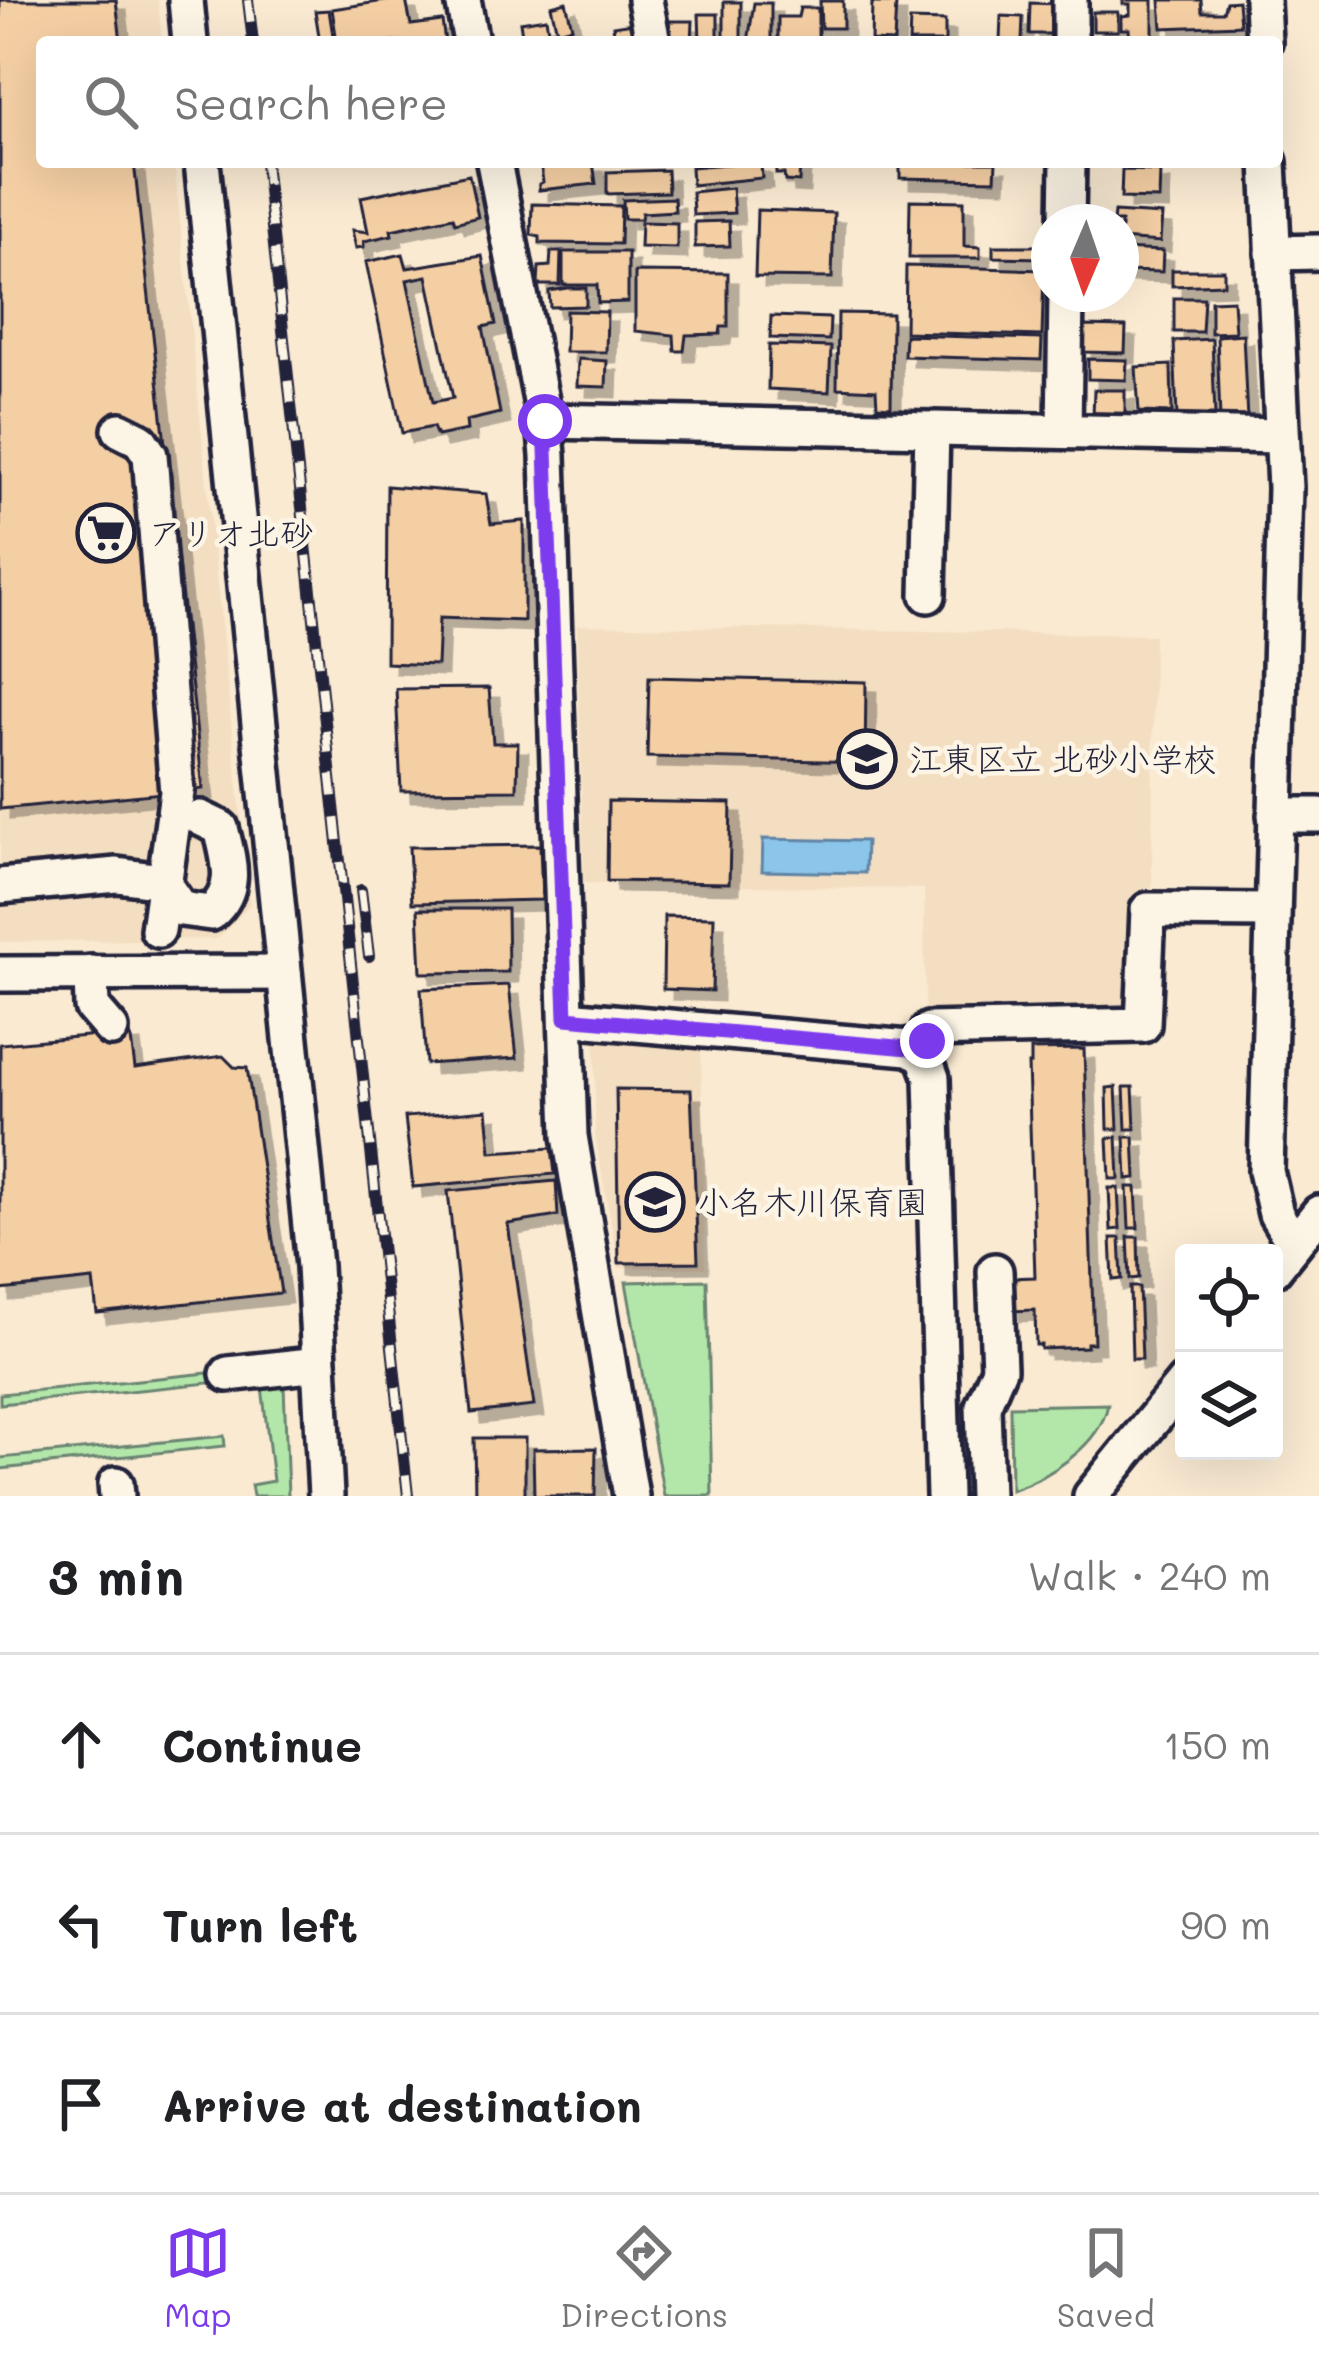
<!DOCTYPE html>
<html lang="en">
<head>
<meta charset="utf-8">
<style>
  body { margin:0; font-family:Mali,"Klee One",sans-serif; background:#f2f2f2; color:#202124 }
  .controls { position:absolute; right:36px; bottom:36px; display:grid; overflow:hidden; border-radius:12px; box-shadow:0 12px 48px #0002 }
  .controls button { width:108px; height:108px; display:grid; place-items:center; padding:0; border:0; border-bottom:3px solid #e0e0e0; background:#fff; color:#202124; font:60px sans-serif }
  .compass { position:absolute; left:1031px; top:204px; width:108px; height:108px; border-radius:50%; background:#fff; box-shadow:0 12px 48px #0002; rotate:182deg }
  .stop { position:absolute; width:36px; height:36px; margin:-27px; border:9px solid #7c3aed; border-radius:50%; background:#fff }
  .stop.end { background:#7c3aed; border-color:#fff; box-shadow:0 3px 12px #0008 }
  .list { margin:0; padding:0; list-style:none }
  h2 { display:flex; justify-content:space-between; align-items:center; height:156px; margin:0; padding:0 48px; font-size:51px }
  h2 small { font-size:39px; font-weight:400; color:#757577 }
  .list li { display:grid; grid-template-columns:78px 1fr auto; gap:36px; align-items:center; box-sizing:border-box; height:180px; padding:0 48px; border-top:3px solid #e0e0e0 }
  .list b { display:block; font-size:45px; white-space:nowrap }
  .list em { font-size:39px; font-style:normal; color:#757577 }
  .icon { flex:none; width:66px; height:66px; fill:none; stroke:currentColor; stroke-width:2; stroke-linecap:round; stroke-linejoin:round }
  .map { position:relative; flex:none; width:1319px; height:1496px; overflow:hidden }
  .search { position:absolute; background:#fff; box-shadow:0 12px 48px #0002; left:36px; right:36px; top:36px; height:132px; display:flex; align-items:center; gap:30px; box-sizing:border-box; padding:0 42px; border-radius:12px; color:#757577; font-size:45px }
  .sheet { height:696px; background:#fff }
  nav { display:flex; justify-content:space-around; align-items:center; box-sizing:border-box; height:168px; border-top:3px solid #e0e0e0; background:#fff; font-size:33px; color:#757577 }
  nav a { display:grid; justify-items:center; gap:6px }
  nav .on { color:#7c3aed }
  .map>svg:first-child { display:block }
  .built { fill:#f4dec1 }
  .green { fill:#b3e7a9; stroke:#6a8472; stroke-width:3 }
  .water { fill:#8bc5ea; stroke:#6184a4; stroke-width:3 }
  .building { fill:#f5cfa4; stroke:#22223b; stroke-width:3; fill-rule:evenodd; filter:url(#shadow) }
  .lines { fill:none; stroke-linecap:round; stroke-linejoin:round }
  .minor-casing { stroke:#22223b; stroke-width:42 }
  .minor { stroke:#fcf5e5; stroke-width:33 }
  .rail-casing { stroke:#22223b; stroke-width:12 }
  .rail { stroke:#fcf5e5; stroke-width:8; stroke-dasharray:22; stroke-linecap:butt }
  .route { stroke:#7c3aed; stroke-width:15 }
  .labels { text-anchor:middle; stroke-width:9; stroke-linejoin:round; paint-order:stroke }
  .poi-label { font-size:33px; fill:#22223b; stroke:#fcf5e5; text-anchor:start }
</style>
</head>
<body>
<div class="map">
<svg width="1319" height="1496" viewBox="0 0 1319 1496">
  <defs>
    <filter id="shadow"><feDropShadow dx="10" dy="10" stdDeviation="0" flood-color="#0004"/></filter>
  </defs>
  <rect width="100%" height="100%" fill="#faead2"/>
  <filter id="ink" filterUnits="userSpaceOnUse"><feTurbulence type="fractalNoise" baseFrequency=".00833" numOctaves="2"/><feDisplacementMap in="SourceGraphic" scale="24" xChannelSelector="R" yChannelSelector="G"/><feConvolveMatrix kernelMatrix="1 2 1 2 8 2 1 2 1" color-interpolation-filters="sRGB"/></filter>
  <g filter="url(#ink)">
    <g class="built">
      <polygon points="0,0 158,0 162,42 42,42 42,162 174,162 250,904 218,939 0,942"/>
      <polygon points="577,625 1154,635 1152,887 1130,902 1125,1014 925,1018 924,889 584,883"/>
      <polygon points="595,1039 701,1047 705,1268 619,1268 595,1136"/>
    </g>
    <g class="green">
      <polygon points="707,1280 712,1496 664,1496 626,1282"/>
      <polygon points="218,1372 219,1382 0,1404 0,1394"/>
      <polygon points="284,1385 288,1496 253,1496 251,1485 273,1481 262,1386"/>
      <path d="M1108,1404c-8,42 -60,74 -97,86l-1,-84z"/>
      <polygon points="224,1436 225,1446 0,1469 0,1458"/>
    </g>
    <polygon class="water" points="763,839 866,841 865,873 762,871"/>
    <g class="building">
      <polygon points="0,0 116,0 121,42 42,42 42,162 134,162 203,789 0,809"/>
      <polygon points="391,0 406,0 411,25 442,21 445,42 337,42 332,9"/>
      <polygon points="1123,0 1153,0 1153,42 1130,42 1129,29 1121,29 1121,16 1130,15 1130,4 1123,4"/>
      <polygon points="1160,0 1201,0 1202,12 1223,12 1226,2 1238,1 1240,25 1162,28"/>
      <polygon points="820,1 843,1 843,28 821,28"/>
      <polygon points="566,2 572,27 557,31 551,6"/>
      <rect x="724" y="2" width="17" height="40"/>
      <polygon points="754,3 771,3 771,42 748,42"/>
      <polygon points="872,3 896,3 894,42 871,41"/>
      <polygon points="1030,3 1057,4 1056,34 1029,34"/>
      <polygon points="800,8 818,8 818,42 778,42 778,17 798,17"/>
      <polygon points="329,10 334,42 320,42 315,11"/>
      <rect x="1093" y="12" width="25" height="19"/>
      <polygon points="699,14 718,14 718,42 700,42"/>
      <polygon points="1001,16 1023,17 1022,42 1000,42"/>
      <polygon points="546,18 550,42 523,42 520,22"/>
      <polygon points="910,20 945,21 945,42 909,42"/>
      <polygon points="661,21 693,21 692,42 664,42"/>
      <polygon points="639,22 642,42 615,42 613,26"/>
      <polygon points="576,162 593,162 596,184 539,190 539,184 543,182 541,168"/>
      <polygon points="752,162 761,165 762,178 692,185 691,167"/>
      <polygon points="776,162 800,162 799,182 785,181 784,174 776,174"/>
      <polygon points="900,162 996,162 995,180 900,178"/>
      <polygon points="667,170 668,192 607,194 607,172"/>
      <polygon points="1122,170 1160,171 1159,199 1121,198"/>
      <polygon points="469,175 478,217 455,223 453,217 391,230 392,235 364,241 364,247 356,248 352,230 368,232 361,197"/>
      <polygon points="732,188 734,213 693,215 692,192"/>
      <polygon points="674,198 675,211 642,213 641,219 624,219 623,200"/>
      <polygon points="910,200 964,201 964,246 980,247 980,258 909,258"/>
      <polygon points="532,204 621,206 620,244 540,243 540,237 531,235"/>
      <polygon points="757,210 834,213 832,278 755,277"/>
      <polygon points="1114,212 1162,215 1160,242 1121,239 1121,222 1113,222"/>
      <polygon points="729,221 730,246 695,247 695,222"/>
      <polygon points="641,222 677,223 677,248 640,247"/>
      <polygon points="993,246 1045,246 1044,258 993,257"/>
      <polygon points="1121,249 1163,251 1162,272 1121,271"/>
      <polygon points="551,252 561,252 560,285 538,285 539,267 550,266"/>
      <polygon points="563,252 628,252 628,302 598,303 597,285 563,285"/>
      <path d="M403,254l4,14 75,-12 14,68 -13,3 17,86 -34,8 1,9 -30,6 -4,-9 -31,6 -36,-171zM427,276l26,122 -20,4 -26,-122z"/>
      <polygon points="906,266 1044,270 1042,336 905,332"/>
      <polygon points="1172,270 1224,270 1224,284 1172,286"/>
      <polygon points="635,272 728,273 728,327 721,327 720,334 686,335 684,351 675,351 674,335 635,331"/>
      <polygon points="567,288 586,288 586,306 550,307 549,291"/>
      <polygon points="1174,298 1204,298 1202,332 1174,332"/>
      <polygon points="1233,300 1235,332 1211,333 1211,301"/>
      <polygon points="566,311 607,312 606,352 565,352"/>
      <polygon points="838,313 892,314 891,407 877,406 876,390 837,388"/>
      <polygon points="771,316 830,318 829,340 770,338"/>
      <polygon points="1082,326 1126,327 1125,353 1082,352"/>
      <polygon points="1243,334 1247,420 1220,420 1217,336"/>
      <polygon points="905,335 1042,339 1041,360 904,356"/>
      <polygon points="1212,339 1215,416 1177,417 1174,341"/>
      <polygon points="769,345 831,347 829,392 768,389"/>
      <polygon points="578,359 607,361 606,387 577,386"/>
      <polygon points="1088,359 1127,360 1126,380 1088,379"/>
      <polygon points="1171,365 1172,413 1139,412 1136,367"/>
      <polygon points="1094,390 1125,390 1125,417 1093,416"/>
      <polygon points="387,486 486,494 491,524 524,521 524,621 439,618 437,665 386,663"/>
      <polygon points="649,677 866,682 865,762 647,757"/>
      <polygon points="489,688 493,743 518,743 517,790 401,791 396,689"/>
      <polygon points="608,801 731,803 729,883 607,881"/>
      <polygon points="540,845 542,900 412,903 409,847"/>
      <polygon points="418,909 507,909 508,972 421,973"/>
      <polygon points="664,916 714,917 712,991 663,989"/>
      <polygon points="509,985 517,1058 426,1064 421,989"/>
      <polygon points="130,1032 135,1068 223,1056 234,1067 247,1068 281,1293 97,1313 93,1280 0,1290 0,1044"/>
      <polygon points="1084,1049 1094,1343 1087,1343 1087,1347 1041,1349 1041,1345 1036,1345 1035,1310 1010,1311 1009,1278 1035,1277 1028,1064 1031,1064 1031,1050"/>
      <polygon points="1116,1087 1118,1129 1108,1129 1107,1088"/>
      <polygon points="1124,1087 1133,1087 1135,1129 1126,1129"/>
      <polygon points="616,1089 691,1090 698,1262 619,1263"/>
      <polygon points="487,1110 491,1152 552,1148 555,1174 413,1187 405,1117"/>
      <polygon points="1117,1137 1119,1179 1110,1179 1108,1138"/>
      <polygon points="1125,1137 1134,1137 1136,1178 1127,1179"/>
      <polygon points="556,1181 558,1216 508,1224 534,1406 471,1413 448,1191"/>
      <polygon points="1127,1187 1136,1187 1138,1228 1129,1228"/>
      <polygon points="1109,1188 1118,1188 1120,1229 1111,1230"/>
      <polygon points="1128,1237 1138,1237 1139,1278 1130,1279"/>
      <polygon points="1111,1238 1120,1238 1122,1279 1113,1280"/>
      <polygon points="1130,1287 1139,1287 1142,1359 1132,1359"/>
      <polygon points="474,1438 525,1438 525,1496 475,1496"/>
      <polygon points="596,1448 595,1496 534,1496 533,1449"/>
    </g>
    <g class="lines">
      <g class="minor-casing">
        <g id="minor">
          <polyline points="186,0 190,42"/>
          <polyline points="463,0 471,42"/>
          <polyline points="645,0 653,42"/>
          <polyline points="1262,0 1264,42"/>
          <polyline points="1070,42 1070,0"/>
          <polyline points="202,162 314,1266 326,1496"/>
          <polyline points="494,162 545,421 548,456 570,1136 631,1496"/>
          <polyline points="1269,162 1285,488 1266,1171 1276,1214 1294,1244"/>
          <polyline points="1067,222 1068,162"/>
          <polyline points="1273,253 1319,252"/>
          <polyline points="545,421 1282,436"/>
          <polyline points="120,430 140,440 150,455 177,792 158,930"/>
          <polyline points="1064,431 1066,294"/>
          <polyline points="928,595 932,429"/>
          <polyline points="1275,815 1319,815"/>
          <path d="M0,886l117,-11 45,6 19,28 30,4c28,-24 18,-52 10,-85l-21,-10"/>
          <polyline points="91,973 92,1007 111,1029"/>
          <polyline points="0,974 284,973"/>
          <polyline points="567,1018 909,1048 924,1056 932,1078 944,1496"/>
          <polyline points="924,1056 929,1030 1143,1025 1148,910 1272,911"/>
          <polyline points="1274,1269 1319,1213"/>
          <polyline points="228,1374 319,1364"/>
          <polyline points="116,1484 117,1496"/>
          <polyline points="986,1496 983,1406 999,1369 995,1271"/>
          <polyline points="1091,1496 1184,1382"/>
        </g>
      </g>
      <use href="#minor" class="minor"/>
      <g class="rail-casing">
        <g id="rail">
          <polyline points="248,0 253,42"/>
          <polyline points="265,162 408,1496"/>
          <polyline points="361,890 369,956"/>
        </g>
      </g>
      <use href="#rail" class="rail"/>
    </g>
  </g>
  <g class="lines" filter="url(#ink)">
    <polyline class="route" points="545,421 566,1018 909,1048 924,1056 927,1041"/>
  </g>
  <defs>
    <g id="supermarket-ring" transform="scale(3)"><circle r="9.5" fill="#fcf5e5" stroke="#22223b" stroke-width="1.5"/><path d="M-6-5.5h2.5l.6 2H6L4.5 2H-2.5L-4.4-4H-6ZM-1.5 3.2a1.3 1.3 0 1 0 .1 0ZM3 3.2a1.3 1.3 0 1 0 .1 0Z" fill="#22223b"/></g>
    <g id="school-ring" transform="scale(3)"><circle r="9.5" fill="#fcf5e5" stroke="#22223b" stroke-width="1.5"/><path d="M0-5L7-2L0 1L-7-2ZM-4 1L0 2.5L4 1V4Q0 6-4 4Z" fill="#22223b"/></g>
  </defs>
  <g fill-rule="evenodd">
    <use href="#supermarket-ring" x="106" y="533"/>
    <use href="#school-ring" x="867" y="759"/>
    <use href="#school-ring" x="655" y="1202"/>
  </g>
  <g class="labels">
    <g class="poi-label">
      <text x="148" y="545">アリオ北砂</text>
      <text x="909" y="771">江東区立 北砂小学校</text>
      <text x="697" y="1214">小名木川保育園</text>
    </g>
  </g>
</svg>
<div class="controls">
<button><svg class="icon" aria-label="locate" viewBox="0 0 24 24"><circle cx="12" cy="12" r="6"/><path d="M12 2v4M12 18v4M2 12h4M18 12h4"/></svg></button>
<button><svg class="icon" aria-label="layers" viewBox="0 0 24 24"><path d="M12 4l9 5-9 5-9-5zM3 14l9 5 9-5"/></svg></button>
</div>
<svg class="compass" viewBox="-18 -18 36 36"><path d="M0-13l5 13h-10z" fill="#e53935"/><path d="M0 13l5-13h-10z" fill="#757577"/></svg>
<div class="stop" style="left:545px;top:421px"></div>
<div class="stop end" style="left:927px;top:1041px"></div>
<div class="search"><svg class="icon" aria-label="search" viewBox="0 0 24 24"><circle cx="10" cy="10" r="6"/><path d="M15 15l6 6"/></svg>Search here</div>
</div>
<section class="sheet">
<h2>3 min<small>Walk · 240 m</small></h2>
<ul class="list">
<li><svg class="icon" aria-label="ahead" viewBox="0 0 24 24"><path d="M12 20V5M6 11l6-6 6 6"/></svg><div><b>Continue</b></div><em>150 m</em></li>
<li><svg class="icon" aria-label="left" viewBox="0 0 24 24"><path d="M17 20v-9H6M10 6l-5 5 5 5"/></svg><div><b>Turn left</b></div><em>90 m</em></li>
<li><svg class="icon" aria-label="arrive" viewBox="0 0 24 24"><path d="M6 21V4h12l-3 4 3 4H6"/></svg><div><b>Arrive at destination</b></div></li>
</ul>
</section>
<nav>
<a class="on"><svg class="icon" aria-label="map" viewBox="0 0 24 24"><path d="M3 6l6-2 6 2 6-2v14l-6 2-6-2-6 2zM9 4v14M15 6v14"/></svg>Map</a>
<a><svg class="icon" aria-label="directions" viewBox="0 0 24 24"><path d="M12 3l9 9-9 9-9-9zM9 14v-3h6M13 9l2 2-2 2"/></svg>Directions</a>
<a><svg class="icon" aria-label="saved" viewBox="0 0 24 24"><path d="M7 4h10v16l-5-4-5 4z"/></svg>Saved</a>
</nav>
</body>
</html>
